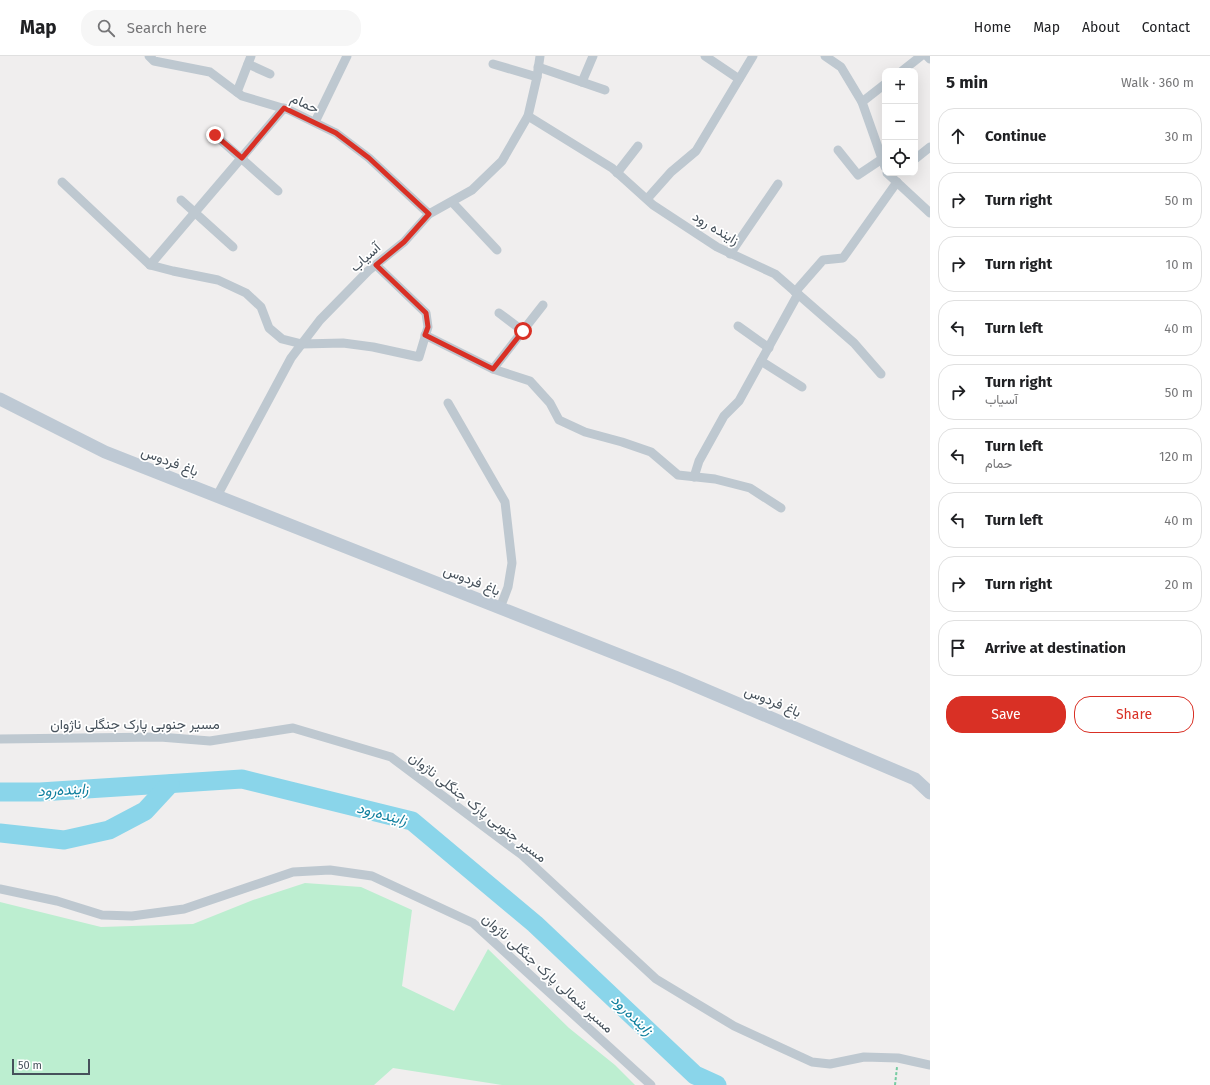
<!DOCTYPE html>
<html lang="en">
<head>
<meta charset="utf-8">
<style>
  body { margin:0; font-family:"Fira Sans",Vazirmatn,sans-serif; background:#f6f6f6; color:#202124 }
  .controls { position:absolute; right:12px; top:12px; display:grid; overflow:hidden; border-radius:8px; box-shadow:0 4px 16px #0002 }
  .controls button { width:36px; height:36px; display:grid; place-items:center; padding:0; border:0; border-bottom:1px solid #e0e0e0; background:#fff; color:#202124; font:20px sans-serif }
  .scale { position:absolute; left:12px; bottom:10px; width:78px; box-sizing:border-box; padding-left:4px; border:2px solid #46515b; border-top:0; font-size:11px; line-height:14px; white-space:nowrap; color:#46515b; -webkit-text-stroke:3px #fff; paint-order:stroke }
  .stop { position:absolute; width:12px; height:12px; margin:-9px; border:3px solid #d93025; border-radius:50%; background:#fff }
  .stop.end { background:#d93025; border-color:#fff; box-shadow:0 1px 4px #0008 }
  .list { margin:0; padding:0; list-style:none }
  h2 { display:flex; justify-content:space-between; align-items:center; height:52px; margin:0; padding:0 16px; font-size:17px }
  h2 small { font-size:13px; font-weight:400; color:#757577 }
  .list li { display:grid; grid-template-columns:26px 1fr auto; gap:12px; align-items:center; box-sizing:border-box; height:56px; margin:0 8px 8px; padding:0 8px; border:1px solid #e0e0e0; border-radius:16px }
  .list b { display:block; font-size:15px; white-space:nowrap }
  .list p { margin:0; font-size:13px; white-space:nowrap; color:#757577 }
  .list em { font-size:13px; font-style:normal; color:#757577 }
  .actions { display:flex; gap:8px; padding:12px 16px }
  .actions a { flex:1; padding:9px 0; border:1px solid #d93025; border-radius:16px; text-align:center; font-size:14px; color:#d93025 }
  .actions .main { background:#d93025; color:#fff }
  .icon { flex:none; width:22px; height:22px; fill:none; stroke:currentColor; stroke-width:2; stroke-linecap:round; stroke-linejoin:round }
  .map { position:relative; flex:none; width:930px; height:1029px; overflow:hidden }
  header { display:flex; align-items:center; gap:24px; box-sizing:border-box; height:56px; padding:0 20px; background:#fff; border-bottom:1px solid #e0e0e0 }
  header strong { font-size:19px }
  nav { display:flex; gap:22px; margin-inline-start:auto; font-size:14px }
  .search { width:280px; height:36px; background:#f6f6f6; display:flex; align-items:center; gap:10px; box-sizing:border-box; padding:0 14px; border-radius:16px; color:#757577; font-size:15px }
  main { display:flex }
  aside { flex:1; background:#fff }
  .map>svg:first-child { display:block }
  .green { fill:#bceed0 }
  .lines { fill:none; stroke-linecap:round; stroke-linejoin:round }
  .river { stroke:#8ad5ea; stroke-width:19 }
  .path { stroke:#75cba1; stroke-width:2; stroke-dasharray:3 2; stroke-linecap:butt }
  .street { stroke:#bec8d0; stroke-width:9 }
  .secondary { stroke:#bec9d4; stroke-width:13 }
  .route { stroke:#d93025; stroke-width:5 }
  .labels { text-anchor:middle; stroke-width:3.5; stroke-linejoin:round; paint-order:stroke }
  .street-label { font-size:14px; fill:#46515b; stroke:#fff }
  .water-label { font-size:15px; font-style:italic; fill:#0f7f9e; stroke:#fff }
</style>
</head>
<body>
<header>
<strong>Map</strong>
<div class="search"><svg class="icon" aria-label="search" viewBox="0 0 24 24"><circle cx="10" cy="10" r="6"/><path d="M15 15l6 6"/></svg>Search here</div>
<nav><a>Home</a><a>Map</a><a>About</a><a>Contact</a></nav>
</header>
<main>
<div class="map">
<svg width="930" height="1029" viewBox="0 0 930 1029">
  <rect width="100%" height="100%" fill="#f0eeee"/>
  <polygon class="green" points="305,827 361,831 412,854 402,930 454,955 488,893 569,972 615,1009 635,1029 502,1029 393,1012 374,1029 0,1029 0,846 101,871 193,868 253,844"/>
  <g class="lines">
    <g class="river">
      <polyline points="0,736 40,736 242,723 412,765 535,868 695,1019 717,1029"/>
      <polyline points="0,777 64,784 109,774 145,755 170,728"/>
    </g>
    <polyline class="path" points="895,1029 897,1011"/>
    <g class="street">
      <polyline points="149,0 154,5 210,16 242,40 289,54 336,77 369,102 429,158"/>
      <polyline points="705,0 739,23"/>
      <polyline points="825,0 841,11 862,46 885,111"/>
      <polyline points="927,0 930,3"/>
      <polyline points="248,8 270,18"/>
      <polyline points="493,8 537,21"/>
      <polyline points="538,11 605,34"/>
      <polyline points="902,15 921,0"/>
      <polyline points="582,26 593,0"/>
      <polyline points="237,36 251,0"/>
      <polyline points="862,46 885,28"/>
      <polyline points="528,60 612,112 653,149 717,191 775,218 854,287 881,318"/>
      <polyline points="315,66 347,0"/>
      <polyline points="215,79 278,135"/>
      <polyline points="838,94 858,119 882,103"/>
      <polyline points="915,103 930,91"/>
      <polyline points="617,117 638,90"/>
      <polyline points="887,117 930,157"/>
      <polyline points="62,126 150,209 173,215 218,224 246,237 261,251 269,272 282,283 302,288 343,287 373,291 419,301 428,271 426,257 376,209"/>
      <polyline points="647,143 671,116 696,95 753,0"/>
      <polyline points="181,144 233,191"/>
      <polyline points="452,146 497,194"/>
      <polyline points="730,198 778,128"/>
      <polyline points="150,209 284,52"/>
      <polyline points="795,236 823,204 843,202 897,126"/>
      <polyline points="499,257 523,275"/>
      <polyline points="738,270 769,292"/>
      <polyline points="425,279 493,313 530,325 550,347 559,364 585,376 622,386 651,396 678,419 715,423 750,432 781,452"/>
      <polyline points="761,305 802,331"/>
      <polyline points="493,313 543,249"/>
      <polyline points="448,347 505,446 512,507 508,531 500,552"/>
      <polyline points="694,421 699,405 724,360 739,345 798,238"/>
      <polyline points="217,440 291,302 320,264 368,215 404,186 429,158 472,134 502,105 528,60 537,21 540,0"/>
      <polyline points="0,683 160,681 210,685 293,672 391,701 522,799 656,923 734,970 812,1006 830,1008 864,1001 898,1002 930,1009"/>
      <polyline points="0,833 57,845 102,859 132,860 184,853 293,816 330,814 372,820 473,867 651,1029"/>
    </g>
    <polyline class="secondary" points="0,343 105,396 675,621 915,723 930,737"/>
  </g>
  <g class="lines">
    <polyline class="route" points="215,79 242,102 284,52 336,77 369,102 429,158 404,186 376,209 426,257 428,271 425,279 493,313 523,275"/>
  </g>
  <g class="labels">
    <g class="street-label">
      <text transform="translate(305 47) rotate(24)" y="5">حمام</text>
      <text transform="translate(716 172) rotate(31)" y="5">زاینده رود</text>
      <text transform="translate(365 201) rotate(-42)" y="5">آسیاب</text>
      <text transform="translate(170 405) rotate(21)" y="5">باغ فردوس</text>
      <text transform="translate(472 524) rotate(22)" y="5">باغ فردوس</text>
      <text transform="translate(773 645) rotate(23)" y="5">باغ فردوس</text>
      <text x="135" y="673">مسیر جنوبی پارک جنگلی ناژوان</text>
      <text transform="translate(478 751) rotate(38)" y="5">مسیر جنوبی پارک جنگلی ناژوان</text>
      <text transform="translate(548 917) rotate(42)" y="5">مسیر شمالی پارک جنگلی ناژوان</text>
    </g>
    <g class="water-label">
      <text transform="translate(63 734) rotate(-3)" y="5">زاینده‌رود</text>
      <text transform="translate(382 758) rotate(15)" y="5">زاینده‌رود</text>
      <text transform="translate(632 959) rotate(44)" y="5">زاینده‌رود</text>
    </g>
  </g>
</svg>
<div class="controls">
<button>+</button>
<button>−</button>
<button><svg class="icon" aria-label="locate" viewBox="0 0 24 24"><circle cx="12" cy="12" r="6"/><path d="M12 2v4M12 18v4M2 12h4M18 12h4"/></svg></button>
</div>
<div class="scale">50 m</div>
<div class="stop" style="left:523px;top:275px"></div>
<div class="stop end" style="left:215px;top:79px"></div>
</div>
<aside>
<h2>5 min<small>Walk · 360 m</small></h2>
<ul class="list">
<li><svg class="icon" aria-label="ahead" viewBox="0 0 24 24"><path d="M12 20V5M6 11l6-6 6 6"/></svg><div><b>Continue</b></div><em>30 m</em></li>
<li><svg class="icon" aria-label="right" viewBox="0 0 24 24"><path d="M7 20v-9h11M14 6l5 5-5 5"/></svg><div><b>Turn right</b></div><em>50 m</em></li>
<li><svg class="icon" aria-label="right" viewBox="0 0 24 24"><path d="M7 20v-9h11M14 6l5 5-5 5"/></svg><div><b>Turn right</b></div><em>10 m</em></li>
<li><svg class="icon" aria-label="left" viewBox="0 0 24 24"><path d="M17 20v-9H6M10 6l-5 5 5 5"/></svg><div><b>Turn left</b></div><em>40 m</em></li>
<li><svg class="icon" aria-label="right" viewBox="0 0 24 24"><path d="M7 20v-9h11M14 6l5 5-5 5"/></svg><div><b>Turn right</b><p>آسیاب</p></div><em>50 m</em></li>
<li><svg class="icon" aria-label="left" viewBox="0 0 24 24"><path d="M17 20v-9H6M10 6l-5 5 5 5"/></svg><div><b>Turn left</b><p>حمام</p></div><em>120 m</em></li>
<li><svg class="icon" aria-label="left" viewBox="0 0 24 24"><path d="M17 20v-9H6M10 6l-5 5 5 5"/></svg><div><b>Turn left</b></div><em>40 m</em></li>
<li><svg class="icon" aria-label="right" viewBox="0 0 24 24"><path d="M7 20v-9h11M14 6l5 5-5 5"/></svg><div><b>Turn right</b></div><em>20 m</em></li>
<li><svg class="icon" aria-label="arrive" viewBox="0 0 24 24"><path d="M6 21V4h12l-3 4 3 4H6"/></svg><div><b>Arrive at destination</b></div></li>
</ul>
<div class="actions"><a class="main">Save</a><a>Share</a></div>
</aside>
</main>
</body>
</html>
